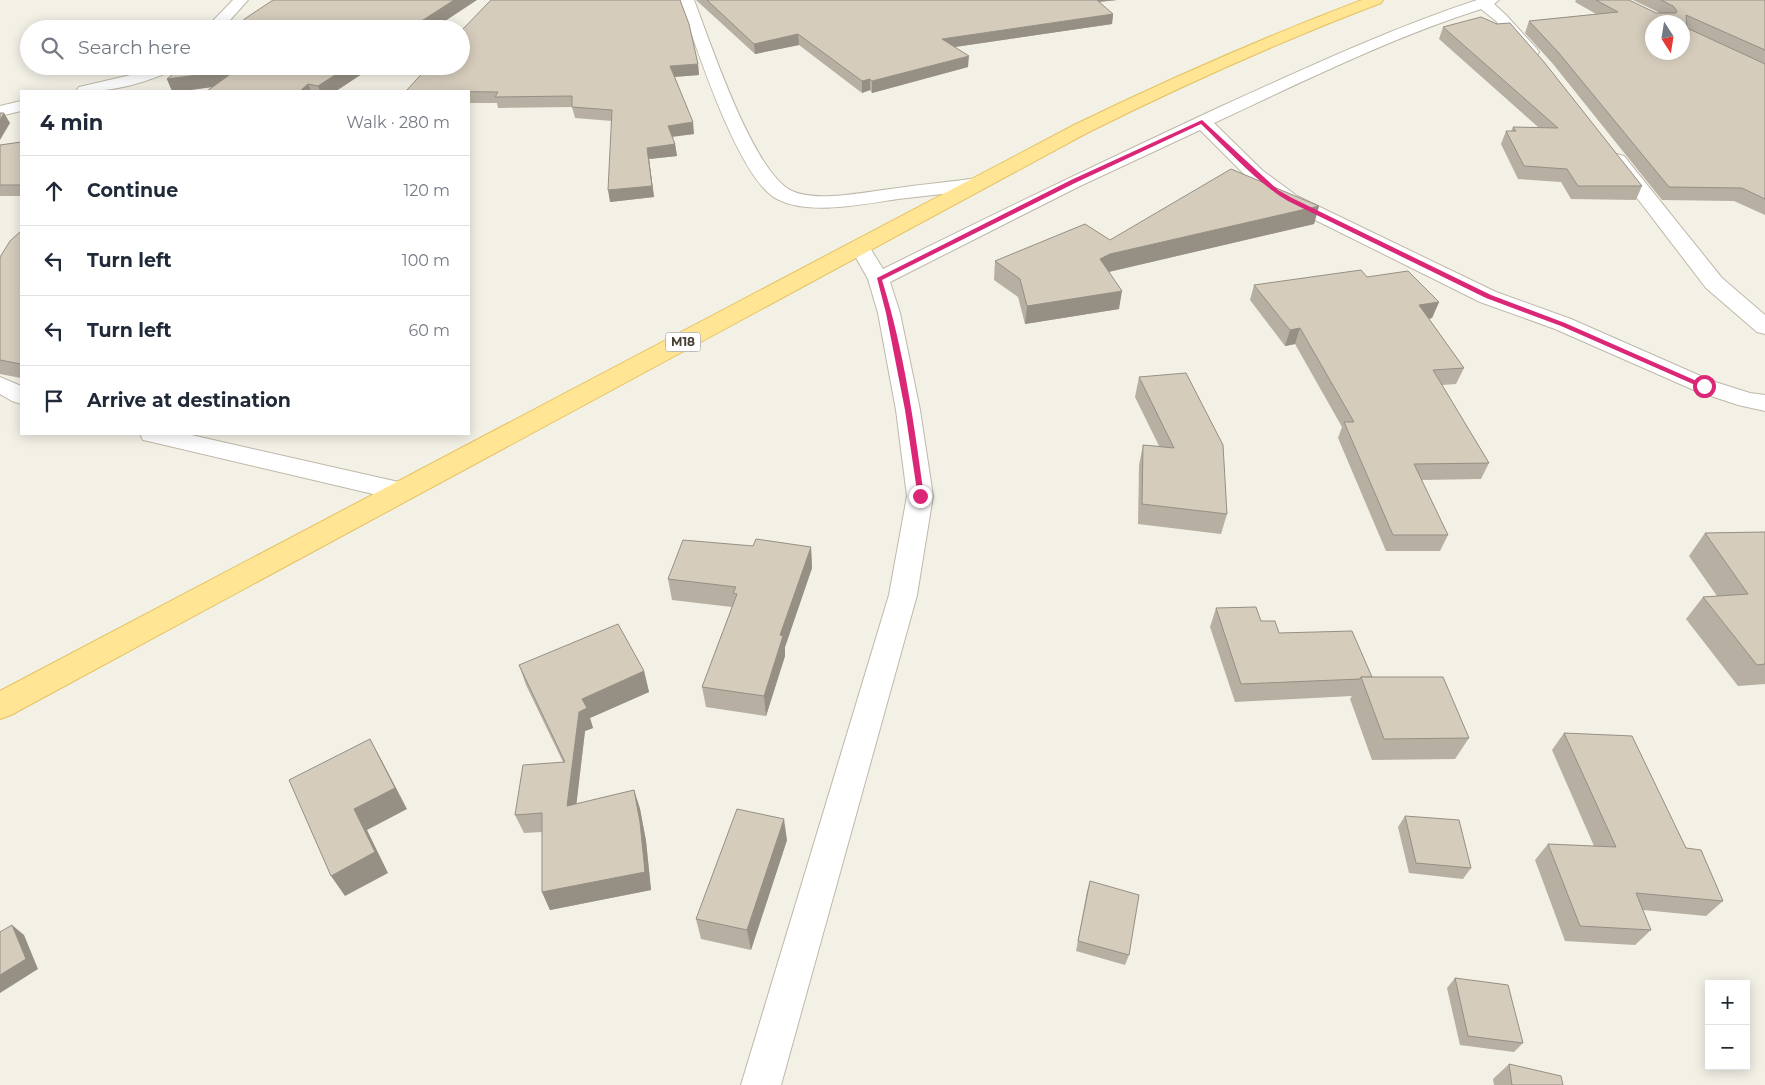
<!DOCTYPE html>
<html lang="en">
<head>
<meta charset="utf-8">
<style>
  body { margin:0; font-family:Montserrat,sans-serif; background:#f6f6f7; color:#1f2937 }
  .controls { position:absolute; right:15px; bottom:15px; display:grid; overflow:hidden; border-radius:0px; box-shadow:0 2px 12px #0003 }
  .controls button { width:45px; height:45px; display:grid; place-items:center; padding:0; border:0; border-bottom:1px solid #e0e1e3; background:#fff; color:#1f2937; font:25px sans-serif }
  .compass { position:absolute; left:1645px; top:15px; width:45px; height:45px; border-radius:50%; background:#fff; box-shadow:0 2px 12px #0003; rotate:168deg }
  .stop { position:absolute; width:15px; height:15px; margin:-11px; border:4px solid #db2777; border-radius:50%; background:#fff }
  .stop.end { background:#db2777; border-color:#fff; box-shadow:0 1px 5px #0008 }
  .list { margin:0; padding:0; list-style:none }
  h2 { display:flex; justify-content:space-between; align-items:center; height:65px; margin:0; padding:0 20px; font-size:21px }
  h2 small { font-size:16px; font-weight:400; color:#747a83 }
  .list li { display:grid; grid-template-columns:32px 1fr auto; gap:15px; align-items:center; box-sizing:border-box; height:70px; padding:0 20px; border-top:1px solid #e0e1e3 }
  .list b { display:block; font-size:19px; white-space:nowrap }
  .list em { font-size:16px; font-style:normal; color:#747a83 }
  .icon { flex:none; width:28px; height:28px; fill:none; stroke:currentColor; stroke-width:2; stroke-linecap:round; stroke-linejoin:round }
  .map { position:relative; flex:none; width:1765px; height:1085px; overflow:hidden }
  .search { position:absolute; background:#fff; box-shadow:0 2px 12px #0003; left:20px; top:20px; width:450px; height:55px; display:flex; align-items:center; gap:12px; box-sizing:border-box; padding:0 18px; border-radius:28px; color:#747a83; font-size:19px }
  .panel { position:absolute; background:#fff; box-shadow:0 2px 12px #0003; left:20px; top:90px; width:450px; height:345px; border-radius:0px }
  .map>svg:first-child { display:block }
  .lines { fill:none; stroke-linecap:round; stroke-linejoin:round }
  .minor-casing { stroke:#bfb8a9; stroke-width:2 }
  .primary-casing { stroke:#e4c363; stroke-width:2 }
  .minor { fill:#fff; fill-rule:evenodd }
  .primary { fill:#ffe594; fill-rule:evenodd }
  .wall { fill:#b7afa2 }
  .shaded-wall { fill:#958f84 }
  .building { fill:#d5ccbc; stroke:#958f84; fill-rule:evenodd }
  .route { fill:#db2777 }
  .labels { text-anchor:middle; stroke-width:4; stroke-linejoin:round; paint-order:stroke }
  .shield { fill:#fff; stroke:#7e7972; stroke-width:1 }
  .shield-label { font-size:12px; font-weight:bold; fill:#464035 }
</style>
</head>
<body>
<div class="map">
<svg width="1765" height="1085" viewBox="0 0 1765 1085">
  <rect width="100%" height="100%" fill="#f3f0e6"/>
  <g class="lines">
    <g class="minor-casing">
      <g id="minor">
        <polygon points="233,0 248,0 222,29 205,29"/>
        <path d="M680,0h14c16,41 59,173 98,191 25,12 78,0 106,-3 26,-4 53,-6 79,-10l7,2 3,4 -3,4 -7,2c-26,3 -53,6 -79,9 -35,5 -88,17 -121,0 -39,-20 -82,-156 -97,-199z"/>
        <path d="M1477,0h22l-5,4 12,11 31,34 2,3 -2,3h-12l-29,-34 -15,-12c-93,30 -179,73 -267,114l48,47 35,26 199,96 75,27 141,62 38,12 15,2v16l-27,-6 -42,-14 -141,-62 -75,-27 -197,-98 -35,-26 -48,-48 -120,56 -190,96 10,31 20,97 13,86 -16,99 -136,490h-40l148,-490 18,-99 -11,-86 -18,-97 -10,-34 -18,-32 3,-4 7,-2 7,2 16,26c113,-56 225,-110 339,-163 84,-38 167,-77 255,-106z"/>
        <path d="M155,66h23l-2,3c-32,14 -64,24 -100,22l3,-4 56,-13z"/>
        <polygon points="21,101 21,111 0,116 0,106"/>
        <polygon points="1617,154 1624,156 1722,278 1765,315 1765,334 1757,332 1706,288 1608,160 1610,156"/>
        <polygon points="0,377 21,386 21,404 12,401 0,394"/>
        <polygon points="140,434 187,434 403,483 412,486 416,492 412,498 403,501 152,442 143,440"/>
      </g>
    </g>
    <g class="primary-casing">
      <path id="primary" d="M1362,0h21l-2,3c-100,38 -198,82 -294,130l-1076,582 -11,4v-28l1074,-566c95,-46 190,-88 288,-125z"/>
    </g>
    <use href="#minor" class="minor"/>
    <use href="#primary" class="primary"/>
  </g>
  <g class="wall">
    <polygon points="696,0 1117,0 1099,2 1113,14 1112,24 955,47 968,67 872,93 870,90 862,93 799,45 755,54"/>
    <polygon points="1576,0 1629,0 1656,13 1660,13 1633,0 1765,0 1765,215 1734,201 1662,200 1553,64 1525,33 1529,21 1596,14 1575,2"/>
    <polygon points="1443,27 1642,186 1636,200 1571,199 1561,182 1518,179 1501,144 1506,131 1511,131 1513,127 1538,127 1439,39"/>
    <polygon points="698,64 699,75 675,77 694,134 672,137 675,144 677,156 649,159 654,197 610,202 612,121 575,118 572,107 498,108 497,103 469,103 469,91 406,91"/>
    <polygon points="374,66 336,91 207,91 212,87 183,91 172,91 167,79"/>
    <polygon points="21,142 21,196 0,196 0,145"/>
    <polygon points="1319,206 1314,224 1109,272 1119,309 1025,324 1018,297 994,280 995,261 1110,240"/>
    <polygon points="21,231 21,378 0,374 0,257"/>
    <polygon points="1367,277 1439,302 1432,318 1429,319 1464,368 1456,384 1442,385 1489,463 1481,479 1421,480 1448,535 1440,551 1386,551 1338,438 1342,427 1295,344 1285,346 1250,300 1254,285"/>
    <polygon points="1139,377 1227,514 1221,534 1138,524 1139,465 1143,445 1159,446 1135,397"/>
    <polygon points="1765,532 1765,684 1738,686 1686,619 1703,597 1717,596 1689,556 1705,533"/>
    <polygon points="753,546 811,547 812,568 785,647 785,656 766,716 706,707 702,687 732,607 672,600 668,579"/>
    <polygon points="1216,608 1261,621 1279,633 1372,677 1469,738 1455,759 1372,760 1350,699 1352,696 1235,702 1210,627"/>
    <polygon points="519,665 644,671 649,692 590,718 593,728 585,731 576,804 634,790 640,809 646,841 651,890 550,910 542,892 542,832 524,833 515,815 563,762 526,685"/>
    <polygon points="1564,733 1686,848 1723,901 1706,916 1643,910 1651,930 1635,945 1565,941 1535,860 1548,844 1594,846 1552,750"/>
    <polygon points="1405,816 1471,868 1463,879 1409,873 1398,827"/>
    <polygon points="787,840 751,950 701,939 696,919"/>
    <polygon points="1090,881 1129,955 1125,965 1076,951 1087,891"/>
    <polygon points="1455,978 1523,1043 1514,1052 1460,1045 1447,988"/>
    <polygon points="1509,1064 1563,1085 1494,1085 1493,1079"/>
  </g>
  <g class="shaded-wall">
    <polygon points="454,0 477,0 433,29 409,29"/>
    <polygon points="1087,0 1117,0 1087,3"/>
    <polygon points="1113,14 1112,24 941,49 942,39"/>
    <polygon points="798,34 799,45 755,54 754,44"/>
    <polygon points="969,56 968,67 872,93 872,81"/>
    <polygon points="698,64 699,75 672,77 670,66"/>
    <polygon points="349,66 374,66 336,91 320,91 318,86"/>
    <polygon points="236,70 242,83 183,91 172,91 167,79"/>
    <polygon points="870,79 870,90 862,93 862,81"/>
    <polygon points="308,84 311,91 300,91"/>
    <polygon points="4,113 10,123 0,140 0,120"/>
    <polygon points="693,122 694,134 669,137 668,126"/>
    <polygon points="675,144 677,156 649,159 654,197 610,202 608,190 647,148"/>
    <polygon points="1319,206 1314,224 1108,272 1100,259 1110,254"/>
    <polygon points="1122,291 1119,309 1025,324 1027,306"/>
    <polygon points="1439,302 1432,318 1413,321 1419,305"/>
    <polygon points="1300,328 1295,344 1285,346 1290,330"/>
    <polygon points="811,547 812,568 785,647 785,656 766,716 764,696 780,635"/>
    <polygon points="644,671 649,692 590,718 593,728 585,731 574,825 567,806 579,712 582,699"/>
    <polygon points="370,739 382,761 407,809 367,830 388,873 345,896 331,876 354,809"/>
    <polygon points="634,790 640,809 646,841 651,890 550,910 542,892"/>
    <polygon points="784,819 787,840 751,950 747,930"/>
    <polygon points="12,925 24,935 38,969 0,993 0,975"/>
  </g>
  <g class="building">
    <polygon points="273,0 454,0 409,29 232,29 246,18"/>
    <polygon points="491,0 680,0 689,24 698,64 670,66 693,122 668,126 675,144 647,148 652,186 608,190 612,110 572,107 572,96 495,97 498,92 406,91 429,66 461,66 461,31"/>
    <polygon points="707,0 1097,0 1113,14 942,39 969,56 872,81 870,79 862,81 798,34 754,44"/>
    <path d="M1596,0h33l27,13h20l1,-2 -4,-5 -12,-6h104v50l-79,-35 1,13 78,36v135l-23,-11 -73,-1 -111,-135 -29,-31 89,-9zM1652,22h30v30h-30z"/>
    <polygon points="1481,17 1497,24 1510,23 1544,62 1642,186 1578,186 1567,169 1524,166 1506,131 1516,131 1513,127 1558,128 1443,27"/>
    <polygon points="183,66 349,66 318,86 308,84 300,91 207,91 236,70 167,79"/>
    <polygon points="0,113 4,113 0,120"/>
    <polygon points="21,142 21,185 0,185 0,145"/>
    <polygon points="1231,169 1319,206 1110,254 1100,259 1122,291 1027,306 1020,279 995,261 1085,224 1110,240"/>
    <polygon points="21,231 21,364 0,360 0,257 10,241"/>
    <polygon points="1361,270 1367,277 1408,271 1439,302 1419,305 1464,368 1433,370 1489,463 1414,464 1448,535 1393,535 1344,422 1354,422 1300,328 1290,330 1254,285"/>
    <polygon points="1186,373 1223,445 1227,514 1142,504 1143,445 1174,448 1139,377"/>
    <polygon points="1765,532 1765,664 1757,665 1703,597 1748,594 1705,533"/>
    <polygon points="756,539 811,547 780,635 783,636 764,696 702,687 737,594 733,593 736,587 668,579 683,540 753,546"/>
    <polygon points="1256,607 1261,621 1275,621 1279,633 1352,631 1372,677 1361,677 1360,679 1241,684 1216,608"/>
    <polygon points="618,624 644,671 582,699 587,708 579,712 567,806 634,790 640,822 645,872 542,892 542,813 515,815 523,765 565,762 519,665"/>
    <polygon points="1361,677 1443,677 1469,738 1384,739"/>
    <polygon points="1564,733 1632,736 1686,848 1701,850 1723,901 1636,893 1651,930 1580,926 1548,844 1616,847"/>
    <polygon points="370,739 395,788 354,809 375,852 331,876 289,780"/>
    <polygon points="737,809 784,819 747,930 696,919"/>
    <polygon points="1405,816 1459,820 1471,868 1416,863"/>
    <polygon points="1090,881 1139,895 1129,955 1078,941"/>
    <polygon points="12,925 26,959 0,975 0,932"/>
    <polygon points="1455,978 1508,985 1523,1043 1468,1036"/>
    <polygon points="1509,1064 1561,1076 1563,1085 1512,1085"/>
  </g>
  <path class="route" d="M1202,120l76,70 14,8 199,97 74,28 143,63 -6,2 -141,-62 -75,-28 -198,-97c-33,-20 -59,-50 -87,-77l-126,59 -193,97c22,70 32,143 42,216l-1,2h-5l-13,-88 -19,-97 -9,-35 194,-98z"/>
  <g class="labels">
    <rect class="shield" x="665.5" y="332.5" width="35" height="19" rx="4"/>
    <g class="shield-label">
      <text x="683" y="346">M18</text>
    </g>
  </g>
</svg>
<div class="controls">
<button>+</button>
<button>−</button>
</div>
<svg class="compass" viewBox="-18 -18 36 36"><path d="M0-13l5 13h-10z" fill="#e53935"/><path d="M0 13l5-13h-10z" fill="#747a83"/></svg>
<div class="stop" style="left:1704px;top:386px"></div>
<div class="stop end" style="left:920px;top:496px"></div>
<div class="search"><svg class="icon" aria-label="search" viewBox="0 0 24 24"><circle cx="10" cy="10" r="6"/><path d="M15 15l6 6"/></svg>Search here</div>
<section class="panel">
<h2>4 min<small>Walk · 280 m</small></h2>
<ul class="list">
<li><svg class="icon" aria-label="ahead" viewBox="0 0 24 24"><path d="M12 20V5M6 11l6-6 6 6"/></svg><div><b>Continue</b></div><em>120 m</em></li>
<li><svg class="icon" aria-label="left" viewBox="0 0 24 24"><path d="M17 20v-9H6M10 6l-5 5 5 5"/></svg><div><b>Turn left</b></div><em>100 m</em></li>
<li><svg class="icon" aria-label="left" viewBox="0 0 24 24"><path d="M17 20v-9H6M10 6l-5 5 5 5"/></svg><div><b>Turn left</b></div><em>60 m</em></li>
<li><svg class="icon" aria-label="arrive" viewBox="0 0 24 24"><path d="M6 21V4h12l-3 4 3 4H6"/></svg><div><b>Arrive at destination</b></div></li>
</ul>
</section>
</div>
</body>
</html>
